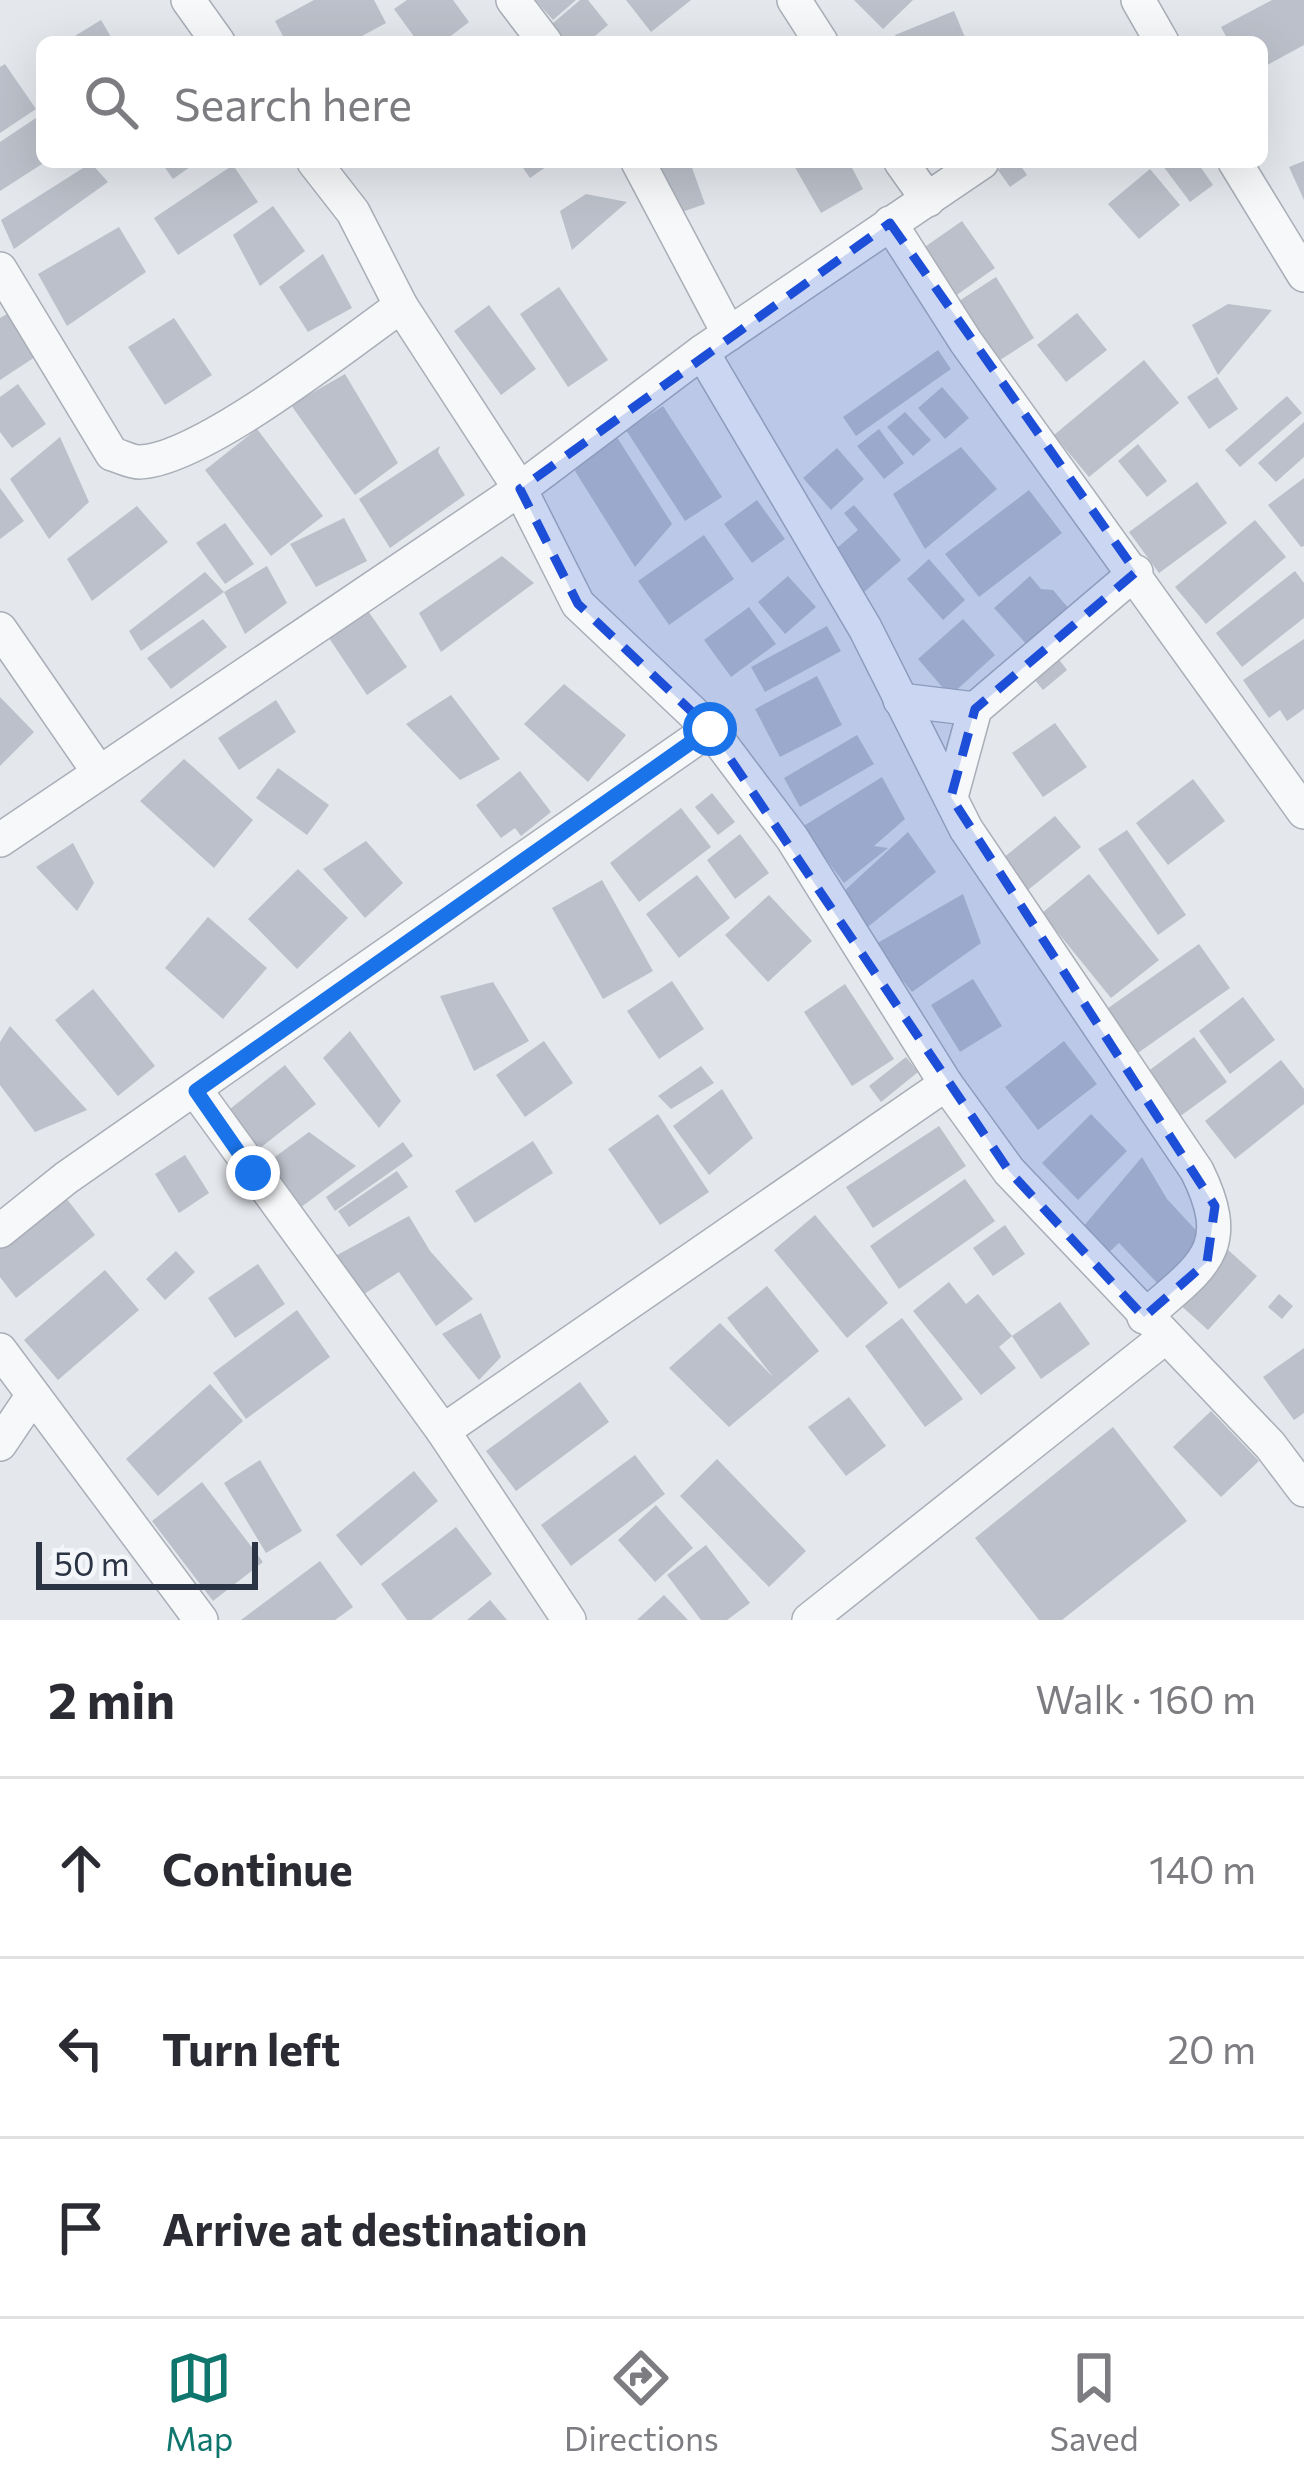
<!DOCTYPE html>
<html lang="en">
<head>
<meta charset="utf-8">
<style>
  body { margin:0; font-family:Commissioner,sans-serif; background:#f7f7f7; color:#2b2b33 }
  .scale { position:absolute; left:36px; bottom:30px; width:222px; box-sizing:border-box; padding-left:12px; border:6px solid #2b3445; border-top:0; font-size:33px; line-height:42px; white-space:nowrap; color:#2b3445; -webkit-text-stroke:9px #f4f6f9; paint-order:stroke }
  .stop { position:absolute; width:36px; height:36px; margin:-27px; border:9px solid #1a73e8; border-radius:50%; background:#fff }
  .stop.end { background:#1a73e8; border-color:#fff; box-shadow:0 3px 12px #0008 }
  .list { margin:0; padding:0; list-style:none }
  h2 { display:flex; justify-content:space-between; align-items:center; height:156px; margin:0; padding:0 48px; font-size:51px }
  h2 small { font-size:39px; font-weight:400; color:#7c7c81 }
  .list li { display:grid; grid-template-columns:78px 1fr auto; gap:36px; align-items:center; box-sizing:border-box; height:180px; padding:0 48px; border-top:3px solid #e1e1e2 }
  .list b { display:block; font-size:45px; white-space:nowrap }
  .list em { font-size:39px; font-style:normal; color:#7c7c81 }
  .icon { flex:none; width:66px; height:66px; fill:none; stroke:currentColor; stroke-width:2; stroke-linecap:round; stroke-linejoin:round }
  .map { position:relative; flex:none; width:1304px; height:1620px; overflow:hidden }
  .search { position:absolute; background:#fff; box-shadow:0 12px 48px #0002; left:36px; right:36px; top:36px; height:132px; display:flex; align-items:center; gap:30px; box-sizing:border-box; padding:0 42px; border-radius:18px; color:#7c7c81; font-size:45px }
  .sheet { height:696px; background:#fff }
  nav { display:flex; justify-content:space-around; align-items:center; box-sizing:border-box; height:168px; border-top:3px solid #e1e1e2; background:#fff; font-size:33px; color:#7c7c81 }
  nav a { display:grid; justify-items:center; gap:6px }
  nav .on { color:#0f766e }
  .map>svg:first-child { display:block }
  .building { fill:#bbc0ca }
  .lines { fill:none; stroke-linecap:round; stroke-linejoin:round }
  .street-casing { stroke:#a9aeb7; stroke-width:36 }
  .street { stroke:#f7f8fa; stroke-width:33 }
  .route { stroke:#1a73e8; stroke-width:15 }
  .marked { fill:#1d4ed8; fill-opacity:0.2; stroke:#1d4ed8; stroke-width:9; stroke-dasharray:24 15; stroke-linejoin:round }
</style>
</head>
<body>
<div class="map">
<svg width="1304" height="1620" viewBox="0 0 1304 1620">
  <rect width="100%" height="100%" fill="#e4e7ec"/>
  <g class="building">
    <polygon points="314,0 374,0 386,23 351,42 286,42 275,21"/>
    <polygon points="407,0 453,0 469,22 443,42 418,42 394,9"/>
    <polygon points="535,0 576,0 553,20"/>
    <polygon points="580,0 588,0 608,25 588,42 567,42 552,24"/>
    <polygon points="626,0 691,0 651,32"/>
    <polygon points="854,0 913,0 883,29"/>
    <polygon points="1272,0 1304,0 1304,45 1262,68 1262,42 1229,42 1221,27"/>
    <polygon points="954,11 967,42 898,42 895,35"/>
    <polygon points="101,20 114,42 65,42"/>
    <polygon points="5,64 36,109 0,133 0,67"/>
    <polygon points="42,114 42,164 0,191 0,142"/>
    <polygon points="1304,161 1304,200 1289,167"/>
    <polygon points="161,162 197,162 173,179"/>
    <polygon points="519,162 553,162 530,178"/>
    <polygon points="655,162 690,162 705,204 673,215"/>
    <polygon points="792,162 849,162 863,189 821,213"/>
    <polygon points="1009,162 1018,162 1027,175 1010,187 998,170"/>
    <polygon points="1160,162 1197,162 1213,185 1190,202"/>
    <polygon points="91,163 108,182 14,249 1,220"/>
    <polygon points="233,165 258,202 178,255 154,218"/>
    <polygon points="1150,169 1180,205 1139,239 1108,204"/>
    <polygon points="586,194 627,202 572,250 560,211"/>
    <polygon points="273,206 305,251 260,286 233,235"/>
    <polygon points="962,221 995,268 951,299 919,251"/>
    <polygon points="119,227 146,272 67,326 38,274"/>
    <polygon points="323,254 352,308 308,332 279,287"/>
    <polygon points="996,277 1034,338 997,362 959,301"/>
    <polygon points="559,287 608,360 568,387 520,314"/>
    <polygon points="1228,304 1272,310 1218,375 1192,325"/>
    <polygon points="489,305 536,369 501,395 454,331"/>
    <polygon points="1077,313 1107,350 1066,382 1037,345"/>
    <polygon points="7,314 35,357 0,380 0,318"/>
    <polygon points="174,318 212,375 165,405 128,347"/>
    <polygon points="938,350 951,369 856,436 843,417"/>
    <polygon points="1144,360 1179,403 1089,477 1054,435"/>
    <polygon points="345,374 398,463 355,495 291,405"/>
    <polygon points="1217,377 1238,409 1209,429 1187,397"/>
    <polygon points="18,384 46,424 12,448 0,432 0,397"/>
    <polygon points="942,387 969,418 945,439 918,408"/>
    <polygon points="1287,396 1302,413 1240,467 1225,450"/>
    <polygon points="663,406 722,497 685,521 626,430"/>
    <polygon points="905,412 931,440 913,456 887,427"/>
    <polygon points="1304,422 1304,457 1276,482 1258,463"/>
    <polygon points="608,423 672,524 635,567 575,471"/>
    <polygon points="257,429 323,516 271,556 205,470"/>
    <polygon points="879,429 904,463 884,479 857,446"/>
    <polygon points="60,437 89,502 49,539 10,479"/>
    <polygon points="1138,444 1167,481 1147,497 1118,461"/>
    <polygon points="440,446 438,452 465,495 390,548 359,499"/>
    <polygon points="961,447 997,489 925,549 893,494"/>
    <polygon points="837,448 864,479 831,510 803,478"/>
    <polygon points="1304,478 1304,546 1301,547 1268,505"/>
    <polygon points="1197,482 1227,523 1159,573 1129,532"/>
    <polygon points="0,488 24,521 0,539"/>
    <polygon points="1029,490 1062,533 979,597 945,554"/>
    <polygon points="757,500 785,539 752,563 724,524"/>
    <polygon points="854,505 901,560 863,593 830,554 858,530 844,513"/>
    <polygon points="137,506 168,542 92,601 67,559"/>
    <polygon points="344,518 367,561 316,587 290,544"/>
    <polygon points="1255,520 1286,557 1206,624 1175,587"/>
    <polygon points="225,523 254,564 225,584 196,543"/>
    <polygon points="704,535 734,579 669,625 638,581"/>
    <polygon points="502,556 534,583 441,652 419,613"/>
    <polygon points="929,559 965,600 943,620 907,579"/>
    <polygon points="267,566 287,603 245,634 224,592"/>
    <polygon points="1295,571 1304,583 1304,618 1242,667 1216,633"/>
    <polygon points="205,572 224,592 141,651 129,631"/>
    <polygon points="788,576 816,607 785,634 758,602"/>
    <polygon points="1030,576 1041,589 1053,590 1070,610 1028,646 994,608"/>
    <polygon points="749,607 776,644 731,677 704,640"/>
    <polygon points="368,611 407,667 367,695 329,638"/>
    <polygon points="203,619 227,647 171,689 147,658"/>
    <polygon points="963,619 995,655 950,696 918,659"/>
    <polygon points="827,626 841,651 765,692 751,667"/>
    <polygon points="1304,639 1304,709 1287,721 1280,710 1269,718 1243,680"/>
    <polygon points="1054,653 1067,670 1043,690 1029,673"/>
    <polygon points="817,676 842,725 780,757 755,709"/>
    <polygon points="564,684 626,735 588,782 524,724"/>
    <polygon points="451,695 500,759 460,780 406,724"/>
    <polygon points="0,697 34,732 0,766"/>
    <polygon points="276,700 296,732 239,770 218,738"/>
    <polygon points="1055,723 1087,767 1043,797 1012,753"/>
    <polygon points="857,735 874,764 800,807 784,778"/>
    <polygon points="184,759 253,820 214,868 140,801"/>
    <polygon points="278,768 329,805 307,835 256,798"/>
    <polygon points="520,771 551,812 521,836 515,828 501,838 476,805"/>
    <polygon points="882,777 905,819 874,846 888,848 844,883 802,827"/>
    <polygon points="1193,779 1225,821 1168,865 1136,823"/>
    <polygon points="712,793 735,822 718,835 695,807"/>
    <polygon points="681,808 711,847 639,902 610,863"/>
    <polygon points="1055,816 1081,847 1028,890 1003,858"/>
    <polygon points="1127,830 1186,915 1158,935 1098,849"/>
    <polygon points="908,832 936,872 864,930 842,893"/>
    <polygon points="740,834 769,873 735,899 707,860"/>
    <polygon points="366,841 403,883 365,918 323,869"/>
    <polygon points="73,843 94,883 77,911 36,867"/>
    <polygon points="298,869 348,918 297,969 248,919"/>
    <polygon points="1089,874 1159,960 1111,998 1042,913"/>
    <polygon points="697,875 730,918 679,958 646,914"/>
    <polygon points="602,880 653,971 603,999 552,908"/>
    <polygon points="963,894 981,943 912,992 874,945"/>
    <polygon points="769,895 812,941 768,982 725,935"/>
    <polygon points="208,917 267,968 223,1019 165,968"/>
    <polygon points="1199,944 1230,988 1135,1055 1104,1011"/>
    <polygon points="973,979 1002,1026 960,1052 931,1005"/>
    <polygon points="672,981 704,1029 659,1059 627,1011"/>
    <polygon points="493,982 529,1041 474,1071 440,996"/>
    <polygon points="845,984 894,1059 852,1086 804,1012"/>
    <polygon points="93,989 155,1066 118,1096 55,1020"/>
    <polygon points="1243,997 1275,1040 1230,1074 1199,1031"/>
    <polygon points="10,1026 87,1110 35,1132 0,1085 0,1042"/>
    <polygon points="350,1031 401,1101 379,1128 323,1058"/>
    <polygon points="1194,1037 1227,1082 1175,1120 1143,1075"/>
    <polygon points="544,1041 573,1083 525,1117 496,1075"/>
    <polygon points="1064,1041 1097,1084 1038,1130 1005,1087"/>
    <polygon points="906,1057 918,1072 881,1102 869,1086"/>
    <polygon points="1281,1060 1304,1089 1304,1104 1235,1159 1205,1121"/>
    <polygon points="285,1065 316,1104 255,1152 225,1113"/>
    <polygon points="701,1066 714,1083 671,1109 658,1096"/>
    <polygon points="722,1089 753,1138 709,1175 673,1126"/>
    <polygon points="658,1114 709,1192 660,1225 608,1149"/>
    <polygon points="1091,1114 1127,1151 1078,1200 1042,1163"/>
    <polygon points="939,1126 966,1166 873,1228 846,1187"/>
    <polygon points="309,1132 356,1166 292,1214 253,1173"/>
    <polygon points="533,1141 553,1173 475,1223 455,1191"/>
    <polygon points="403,1142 413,1156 335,1211 326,1197"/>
    <polygon points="185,1155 209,1193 179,1213 155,1174"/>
    <polygon points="1142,1157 1167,1199 1206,1241 1159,1285 1119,1243 1107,1254 1082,1228"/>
    <polygon points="397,1171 408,1187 349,1227 338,1211"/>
    <polygon points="965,1179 995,1221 899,1289 870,1246"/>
    <polygon points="66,1198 95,1235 16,1298 0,1277 0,1249"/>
    <polygon points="815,1215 888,1303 847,1338 774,1250"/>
    <polygon points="409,1216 430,1251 473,1299 436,1326 399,1272 353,1301 328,1260"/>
    <polygon points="1005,1225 1025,1254 993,1276 973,1248"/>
    <polygon points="1227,1249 1257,1276 1208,1330 1177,1302"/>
    <polygon points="176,1251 195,1272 165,1300 146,1279"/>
    <polygon points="258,1264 285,1304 235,1338 208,1298"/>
    <polygon points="105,1270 139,1310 58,1380 24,1340"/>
    <polygon points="949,1282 966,1304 978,1294 1012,1336 999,1347 1016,1368 981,1395 913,1311"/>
    <polygon points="767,1286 819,1351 729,1427 669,1368 720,1323 774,1378 727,1318"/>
    <polygon points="1279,1294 1293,1306 1282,1319 1268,1307"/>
    <polygon points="1060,1302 1090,1344 1041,1379 1012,1336"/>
    <polygon points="297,1310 330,1357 246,1419 213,1373"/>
    <polygon points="481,1313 501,1357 479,1380 442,1334"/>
    <polygon points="902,1318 963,1399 925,1427 865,1346"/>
    <polygon points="1304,1348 1304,1413 1294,1420 1263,1377"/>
    <polygon points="580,1382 609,1422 516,1491 486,1451"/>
    <polygon points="210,1384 243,1421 158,1496 126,1459"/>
    <polygon points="849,1397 886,1446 846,1476 808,1427"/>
    <polygon points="1211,1411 1259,1461 1221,1497 1173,1447"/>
    <polygon points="1113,1427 1187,1521 1062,1620 1039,1620 975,1538"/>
    <polygon points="635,1455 665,1494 571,1566 541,1525"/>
    <polygon points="717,1459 806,1551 769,1587 680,1496"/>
    <polygon points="260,1460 302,1531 266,1553 224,1483"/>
    <polygon points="414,1471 438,1501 361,1566 336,1535"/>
    <polygon points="202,1482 263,1562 213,1601 152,1521"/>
    <polygon points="656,1505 693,1548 655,1582 618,1540"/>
    <polygon points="456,1527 492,1574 431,1620 407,1620 381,1584"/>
    <polygon points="706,1545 750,1603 727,1620 701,1620 667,1575"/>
    <polygon points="320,1561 353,1607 335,1620 241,1620"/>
    <polygon points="664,1595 688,1620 637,1620"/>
    <polygon points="490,1600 507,1620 467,1620"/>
  </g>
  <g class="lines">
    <g class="street-casing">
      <g id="street">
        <polyline points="188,0 218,42"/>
        <polyline points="513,0 545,42"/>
        <polyline points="794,0 821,42"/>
        <polyline points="1138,0 1162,42"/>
        <polyline points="314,162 353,212 401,306 520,489 578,604 710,729 792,838 946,1084 1009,1171 1270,1445 1304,1490"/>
        <polyline points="638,162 729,334"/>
        <polyline points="901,162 928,200"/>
        <polyline points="1235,162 1304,275"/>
        <polyline points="890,223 966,342 1304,812"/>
        <path d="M0,269l112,185c8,2 19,8 27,8 62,-1 208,-118 262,-156"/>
        <path d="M702,352l163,276 101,201 231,342c39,79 5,95 -53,146"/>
        <polyline points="0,629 98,771"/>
        <polyline points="900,700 975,709"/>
        <polyline points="951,797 975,709 1136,572"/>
        <polyline points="0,840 520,489 702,352 982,162"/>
        <polyline points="196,1091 443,1431 569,1620"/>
        <polyline points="0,1231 66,1178 710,729"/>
        <polyline points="0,1350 201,1620"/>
        <polyline points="443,1431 946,1084"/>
        <polyline points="0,1444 33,1395"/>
        <polyline points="809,1620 1164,1338"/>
      </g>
    </g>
    <use href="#street" class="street"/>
  </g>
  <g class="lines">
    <polyline class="route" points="253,1173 196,1091 710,729"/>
  </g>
  <path class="marked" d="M890,223l246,349 -161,137 -24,88 264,409 -8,56 -63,55 -135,-146 -299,-442 -132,-125 -58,-115z"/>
</svg>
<div class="scale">50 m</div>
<div class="stop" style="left:710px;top:729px"></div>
<div class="stop end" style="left:253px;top:1173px"></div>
<div class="search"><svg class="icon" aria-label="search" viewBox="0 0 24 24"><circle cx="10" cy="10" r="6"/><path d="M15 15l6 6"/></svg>Search here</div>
</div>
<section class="sheet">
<h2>2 min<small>Walk · 160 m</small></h2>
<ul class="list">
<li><svg class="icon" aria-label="ahead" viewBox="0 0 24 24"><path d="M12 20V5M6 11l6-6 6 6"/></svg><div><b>Continue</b></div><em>140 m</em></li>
<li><svg class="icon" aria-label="left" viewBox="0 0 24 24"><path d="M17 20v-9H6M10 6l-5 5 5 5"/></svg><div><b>Turn left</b></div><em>20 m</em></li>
<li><svg class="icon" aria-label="arrive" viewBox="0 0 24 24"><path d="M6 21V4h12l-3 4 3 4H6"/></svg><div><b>Arrive at destination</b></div></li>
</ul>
</section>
<nav>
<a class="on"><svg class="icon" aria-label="map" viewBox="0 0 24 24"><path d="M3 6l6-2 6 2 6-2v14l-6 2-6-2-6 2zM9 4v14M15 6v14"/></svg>Map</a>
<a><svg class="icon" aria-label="directions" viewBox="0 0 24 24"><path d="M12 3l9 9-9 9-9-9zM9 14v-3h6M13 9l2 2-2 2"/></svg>Directions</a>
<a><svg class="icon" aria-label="saved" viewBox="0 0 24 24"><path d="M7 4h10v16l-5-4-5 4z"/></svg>Saved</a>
</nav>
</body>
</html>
